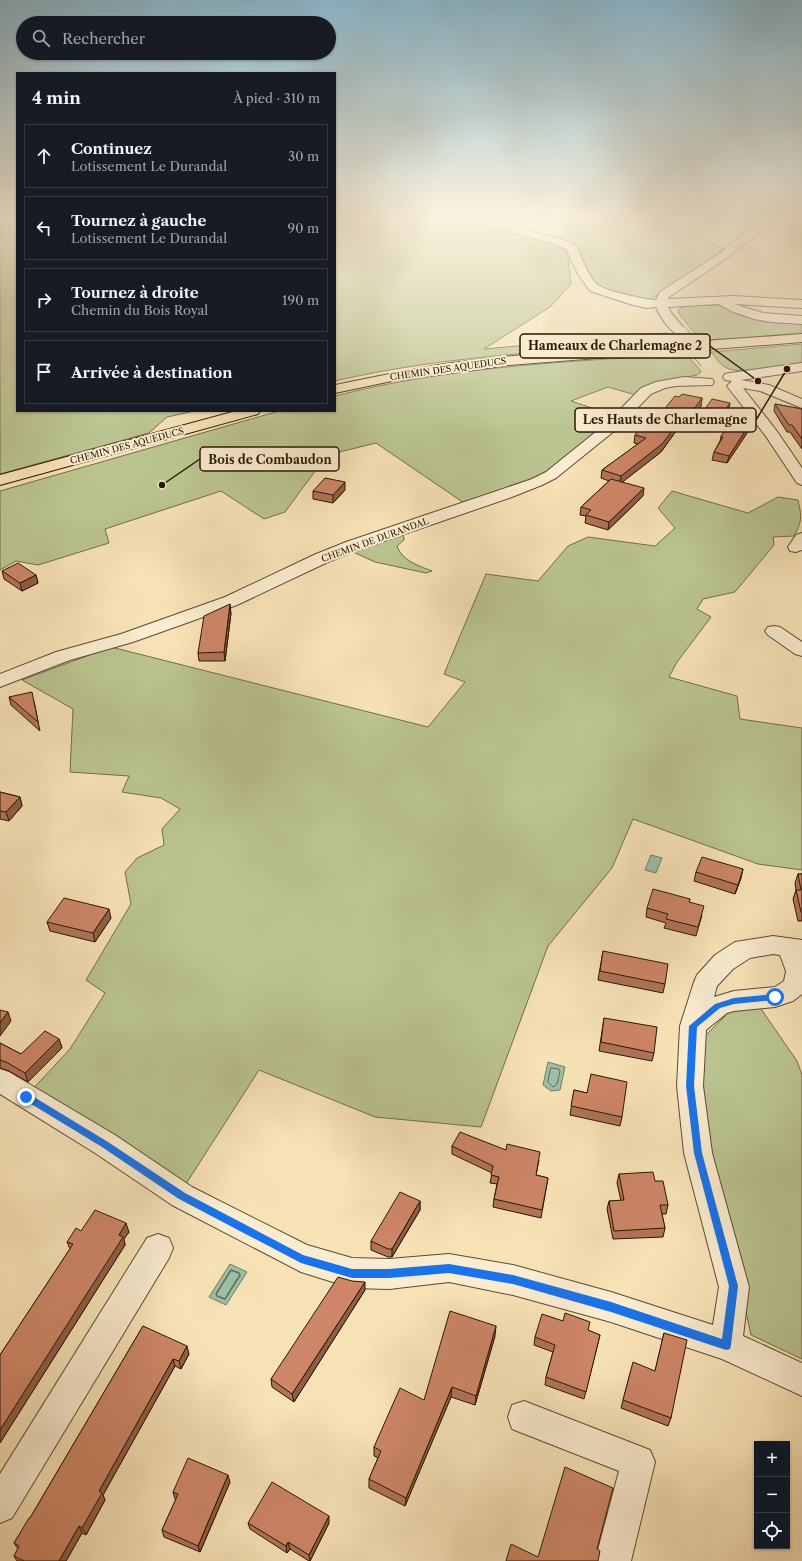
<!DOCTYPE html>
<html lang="fr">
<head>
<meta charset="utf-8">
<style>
  body { margin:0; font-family:"Libre Caslon Text",serif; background:#20242c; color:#f1f3f6 }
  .controls { position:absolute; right:12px; bottom:12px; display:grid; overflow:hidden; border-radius:0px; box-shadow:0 1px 3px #0004 }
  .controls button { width:36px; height:36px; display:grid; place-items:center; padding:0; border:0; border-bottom:1px solid #363941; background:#171b24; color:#f1f3f6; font:20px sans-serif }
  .stop { position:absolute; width:12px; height:12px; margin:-9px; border:3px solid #1a73e8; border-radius:50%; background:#fff }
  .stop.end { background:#1a73e8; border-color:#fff; box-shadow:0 1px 4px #0008 }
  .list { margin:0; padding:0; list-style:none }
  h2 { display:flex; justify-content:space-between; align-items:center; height:52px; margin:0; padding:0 16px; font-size:17px }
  h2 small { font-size:13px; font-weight:400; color:#9ea1a6 }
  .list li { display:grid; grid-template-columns:26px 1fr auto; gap:12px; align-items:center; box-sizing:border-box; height:64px; margin:0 8px 8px; padding:0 8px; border:1px solid #363941; border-radius:0px }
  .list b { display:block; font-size:15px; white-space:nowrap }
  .list p { margin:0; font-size:13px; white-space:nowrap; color:#9ea1a6 }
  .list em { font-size:13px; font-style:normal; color:#9ea1a6 }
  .icon { flex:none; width:22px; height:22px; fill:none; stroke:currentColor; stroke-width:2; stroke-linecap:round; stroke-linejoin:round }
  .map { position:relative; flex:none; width:802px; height:1561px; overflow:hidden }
  .search { position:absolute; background:#171b24; box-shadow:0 1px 3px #0004; left:16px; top:16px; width:320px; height:44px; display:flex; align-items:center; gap:10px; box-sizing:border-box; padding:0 14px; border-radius:22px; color:#9ea1a6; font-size:15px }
  .panel { position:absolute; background:#171b24; box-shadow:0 1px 3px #0004; left:16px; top:72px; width:320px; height:340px; border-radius:0px }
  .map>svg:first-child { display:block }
  .green { fill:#bac490; stroke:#726e49 }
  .water { fill:#9ebfa8; stroke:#707c66 }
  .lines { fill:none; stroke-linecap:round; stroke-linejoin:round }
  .shore-far1 { stroke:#646b55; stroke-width:1 }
  .shore { stroke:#646b55; stroke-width:1.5 }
  .minor-casing { stroke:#5d4a2f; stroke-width:2 }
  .major-casing { stroke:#2a1702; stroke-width:2 }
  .minor { fill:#faecd0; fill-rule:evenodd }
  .major { fill:#f7e2b6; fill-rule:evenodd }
  .minor-bridge-casing { stroke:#5d4a2f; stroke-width:13; stroke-linecap:butt }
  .minor-bridge { stroke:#faecd0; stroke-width:12 }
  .wall { fill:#b07359; stroke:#2a1702 }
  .shaded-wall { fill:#905e48; stroke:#2a1702 }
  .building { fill:#cd8667; stroke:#2a1702 }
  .route { fill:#1a73e8 }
  .labels { text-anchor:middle; stroke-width:4; stroke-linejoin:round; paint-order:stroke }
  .far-street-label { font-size:9px; fill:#2a1702; stroke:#faecd0 }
  .leader { fill:none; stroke:#2a1702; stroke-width:1.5 }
  .callout-dot { fill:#2a1702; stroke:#faecd0; stroke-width:1.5 }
  .callout { fill:#faecd0; stroke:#2a1702; stroke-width:1.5 }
  .callout-label { font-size:12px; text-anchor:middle; font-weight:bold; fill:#2a1702 }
</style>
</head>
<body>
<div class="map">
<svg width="802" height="1561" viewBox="0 0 802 1561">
  <rect width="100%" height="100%" fill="#f7e2b6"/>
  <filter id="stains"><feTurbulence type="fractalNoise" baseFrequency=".005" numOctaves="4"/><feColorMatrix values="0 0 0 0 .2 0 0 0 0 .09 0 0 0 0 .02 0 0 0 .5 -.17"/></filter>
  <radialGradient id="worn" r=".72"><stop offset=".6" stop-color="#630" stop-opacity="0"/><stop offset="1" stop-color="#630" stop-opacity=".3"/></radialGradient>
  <g class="green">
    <path d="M335,215l82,1 101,16 49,15 4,37 -21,23 -66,42 164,-15 20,-1 7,9c-113,9 -229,13 -340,39z"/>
    <path d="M543,215h239l-23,9 -19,-4h-56l26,22 14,7c-14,10 -69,54 -84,52 -14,-2 -32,-11 -47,-16l-16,-35 -19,-11 13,-11 -22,-8z"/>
    <polygon points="0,225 17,225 8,234 17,236 17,411 195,411 167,417 149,433 0,474"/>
    <polygon points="693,305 721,306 743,316 763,321 802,323 802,333 703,341 692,330 678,312 681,307"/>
    <path d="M802,344v19c-16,2 -60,11 -73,6 -8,-3 -12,-10 -18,-17z"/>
    <path d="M686,354l14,16 1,2 -4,3 -43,9 -18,11 -28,-8 -37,14 45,15 -66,54 -17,9 -69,24 -88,-60 -49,12 -42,57 -21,7 -43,-28 -116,38 4,14 -71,22 -22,-4 -16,9v-79l279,-80h56v-15c117,-30 232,-34 351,-42z"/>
    <path d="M672,491l76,22 30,-16 20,3c4,17 4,22 -4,36l-21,1 1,8 -39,47 -32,7 -6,10 14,8 -34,45 -8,15 68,19 3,23 62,9v142l-44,-6 -125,-45 -21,49 -64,78 -67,181 -106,-10 -116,-47 -75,117 -154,-95 40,-43 35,-56 -19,-13 45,-76 -6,-32 12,-14 27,-13 -2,-16 18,-20 -19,-11 -39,-6 7,-16 -59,-4 3,-63 -51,-29 89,-33 317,80 37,-45 -21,-8 42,-100 52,7 30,-35 20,-9 67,9 20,-18 -17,-20z"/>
    <path d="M403,532l1,8 -7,6c4,14 22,20 35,25l-6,2 -51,-11 -24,-11z"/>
    <polygon points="757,1003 797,1061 802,1075 802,1359 751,1335 711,1148 701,1072 702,1039 730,1011"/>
  </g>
  <g class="water">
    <polygon points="651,855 662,858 656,873 645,870"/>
    <polygon points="548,1062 565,1067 560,1090 551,1091 543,1085"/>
    <polygon points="230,1264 247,1272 226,1305 209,1297"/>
  </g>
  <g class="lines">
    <polygon class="shore-far1" points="551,1068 559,1069 560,1071 557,1084 553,1087 548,1082"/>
    <polygon class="shore" points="231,1270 239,1273 240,1275 225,1299 217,1296 216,1294"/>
    <g class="minor-casing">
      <g id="minor">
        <path d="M779,215h15l-37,18 -30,25 -58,39 -1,2 66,-3 68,4v8l-68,-4 29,9 39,3v8l-31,-2 -17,-3 -23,-8 -12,-7 -51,3 4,7 16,19 -2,3c-12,3 -25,-18 -30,-29l-9,1 -14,-3 -43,-14 -12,-17 -12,-25 -13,-6 -41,-10 -1,-2 5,-3 45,11 14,6c7,11 13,33 23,40 8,6 48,15 58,15l4,-8 59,-38 30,-25z"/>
        <polygon points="802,363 802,371 741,380 769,385 802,399 802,408 760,391 743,388 776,430 802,468 802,485 797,483 765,435 727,386 732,381 725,380 723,377 725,374 730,373"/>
        <polygon points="684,377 712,379 714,382 712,385 676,386 665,388 651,394 618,428 556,478 542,485 512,497 358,550 328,562 237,605 133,642 70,660 0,687 0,674 56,652 121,634 225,597 316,554 346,542 532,479 546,472 608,422 641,388 656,382"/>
        <polygon points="802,533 802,550 796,552 790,551 788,547 796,535"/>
        <polygon points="774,626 780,627 802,642 802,656 795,654 768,635 765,631 768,627"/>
        <path d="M773,936l29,4v54l-9,7 -18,6 -41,4 -7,2 -21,17 -3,56 9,67 37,134 -6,49 59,27v33l-80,-37 -111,-37 -98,-27 -64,-13 -60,7 -37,-1 -51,-16 -129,-67 -77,-52 -95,-59v-25l9,3 106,63 77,52 115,58 45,13 37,1 60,-5 64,11 98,27 102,33 6,-38 -35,-134 -7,-67 3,-60 14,-44 3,-7 18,-20 20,-13zM773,954l7,1 6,16 -2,10 -9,6 -41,4 -20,6 3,-11 16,-17 17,-11z"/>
        <polygon points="158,1234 169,1238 173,1248 169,1258 12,1518 0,1523 0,1474 147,1238"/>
        <polygon points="524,1401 650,1450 655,1462 631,1561 595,1561 619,1471 512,1429 508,1417 512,1405"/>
      </g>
    </g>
    <g class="major-casing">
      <g id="major">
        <path d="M802,334v8l-293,23 -117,16 -57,12v-8c39,-8 77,-16 116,-22 117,-15 234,-20 351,-29z"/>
        <polygon points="236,411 260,411 258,414 0,485 0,475"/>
      </g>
    </g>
    <use href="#minor" class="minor"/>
    <use href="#major" class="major"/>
    <g class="minor-bridge-casing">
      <polyline id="minor-bridge" points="682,333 706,362"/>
    </g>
    <use href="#minor-bridge" class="minor-bridge"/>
  </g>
  <g class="wall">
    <polygon points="679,397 702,398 701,406 682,432 676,431 661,452 622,482 643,496 608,530 585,523 586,516 580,515 581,507 609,481 601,478 602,470 638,444 634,443 635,435"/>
    <polygon points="775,404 802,409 802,449 790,432 787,432 774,411"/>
    <polygon points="729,410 720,423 701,420 703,412"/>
    <polygon points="747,433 727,463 712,460 714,452 720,441 721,436"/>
    <polygon points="345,490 333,503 313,499 313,491"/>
    <polygon points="2,571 36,575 38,583 22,591 4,579"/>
    <polygon points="231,613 225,661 199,661 198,653"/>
    <polygon points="9,697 34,701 40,731 11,705"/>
    <polygon points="0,792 20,797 22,806 9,821 0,819"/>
    <polygon points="696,872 741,878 735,894 694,881"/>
    <polygon points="798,874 802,874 802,921 798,921 793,899 796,890 795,883"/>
    <polygon points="690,899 689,902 702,915 696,936 664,928 666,923 646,917 647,908"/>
    <polygon points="111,918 95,942 50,931 47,922"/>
    <polygon points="603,951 665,984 663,993 598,980"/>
    <polygon points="604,1018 654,1053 652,1061 599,1051"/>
    <polygon points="59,1039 62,1048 28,1082 9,1071 0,1068 0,1043 21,1054"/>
    <polygon points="574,1090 587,1093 622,1117 620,1126 570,1115"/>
    <polygon points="452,1146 506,1150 539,1160 536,1175 548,1178 541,1218 493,1207 494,1199 497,1184 490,1183 492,1173 452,1154"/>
    <polygon points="619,1174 655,1181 668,1205 666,1214 662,1214 665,1228 663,1237 613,1239 607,1209 609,1201 621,1201 617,1183"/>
    <polygon points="420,1201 420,1210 392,1257 388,1257 371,1250 371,1241"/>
    <polygon points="81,1231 129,1232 124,1239 125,1245 0,1443 0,1355 70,1249 67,1242"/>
    <polygon points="365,1290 294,1402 272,1387 271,1379"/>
    <polygon points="563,1321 600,1335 584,1399 545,1385 546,1377 553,1352 534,1345 535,1337"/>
    <polygon points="143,1326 189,1354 181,1369 175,1366 103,1495 105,1500 86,1535 82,1533 66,1561 17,1561 14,1556 18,1549 14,1543 30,1518"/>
    <polygon points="664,1333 671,1418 668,1426 621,1408 631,1370 655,1371"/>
    <polygon points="495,1336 475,1405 451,1397 405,1506 369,1488 369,1479 378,1458 374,1456 374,1447 424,1400"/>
    <polygon points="230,1482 200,1552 164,1537 162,1530 176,1499 175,1499 173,1492"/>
    <polygon points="248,1523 329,1523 310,1561 309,1561 290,1549 287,1553 250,1529"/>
  </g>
  <g class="shaded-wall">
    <polygon points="702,398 701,406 682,432 683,424"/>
    <polygon points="730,403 729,410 720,423 721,416"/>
    <polygon points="678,423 676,431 661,452 620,484 621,476"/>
    <polygon points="749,425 747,433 727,463 729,456"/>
    <polygon points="345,482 345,490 333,503 333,495"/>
    <polygon points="644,488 643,496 608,530 609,522"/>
    <polygon points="36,575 38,583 22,591 20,583"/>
    <polygon points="230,604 231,613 225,661 224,652"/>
    <polygon points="20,797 22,806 9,821 6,812"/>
    <polygon points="743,869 741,878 735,894 738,885"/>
    <polygon points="109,909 111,918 95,942 93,933"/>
    <polygon points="8,1012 11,1021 0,1036 0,1023"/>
    <polygon points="59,1039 62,1048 28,1082 25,1073"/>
    <polygon points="420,1201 420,1210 392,1257 392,1249"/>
    <polygon points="126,1223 129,1232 124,1239 125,1245 0,1443 0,1430 119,1235"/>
    <polygon points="365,1282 365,1290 294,1402 292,1394"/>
    <polygon points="496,1326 495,1336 475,1405 476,1396"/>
    <polygon points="187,1346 189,1354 181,1369 179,1361"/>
    <polygon points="173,1359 175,1366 103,1495 105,1500 86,1535 82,1528 99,1491"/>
    <polygon points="452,1387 451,1397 405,1506 406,1498"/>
    <polygon points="228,1475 230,1482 200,1552 198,1546"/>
    <polygon points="329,1516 329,1523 310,1561 309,1555"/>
    <polygon points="79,1526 82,1533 66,1561 59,1561"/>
    <polygon points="288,1542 290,1549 287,1553 286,1546"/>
  </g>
  <g class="building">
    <polygon points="682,394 702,398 683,424 678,423 662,444 621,476 602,470 646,438 635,435 654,411 662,412 675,396 679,397"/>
    <polygon points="712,399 730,403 721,416 703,412"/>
    <polygon points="775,404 802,409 802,439 792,425 789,425"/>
    <polygon points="731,421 749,425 729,456 714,452 723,437 721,436"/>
    <polygon points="325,478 345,482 333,495 313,491"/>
    <polygon points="611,479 644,488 609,522 586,515 591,510 581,507"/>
    <polygon points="18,563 36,575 20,583 2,571"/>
    <polygon points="230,604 224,652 198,653 204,616"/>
    <polygon points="32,692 38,722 9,697"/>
    <polygon points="0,792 20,797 6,812 0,811"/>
    <polygon points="702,857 743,869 738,885 696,872"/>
    <polygon points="798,874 802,874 802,912 801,912 796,890 801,890"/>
    <polygon points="653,889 690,899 689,902 704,906 698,927 666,919 668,914 647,908"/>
    <polygon points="64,898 109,909 93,933 47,922"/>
    <polygon points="603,951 668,964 665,984 600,971"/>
    <polygon points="0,1010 8,1012 0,1023"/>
    <polygon points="604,1018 657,1027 654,1053 601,1042"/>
    <polygon points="45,1031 59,1039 25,1073 6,1062 0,1060 0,1043 21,1054"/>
    <polygon points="591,1074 627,1082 622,1117 571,1106 574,1090 587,1093"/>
    <polygon points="460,1132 506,1150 507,1144 540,1152 536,1175 548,1178 542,1210 494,1199 499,1177 491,1175 493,1166 452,1146"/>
    <polygon points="653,1172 655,1181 663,1181 668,1205 660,1205 665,1228 614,1231 609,1201 624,1200 619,1174"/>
    <polygon points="400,1192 420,1201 392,1249 388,1249 371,1241"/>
    <polygon points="95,1210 126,1223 119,1235 123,1237 0,1430 0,1355 73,1244 67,1242 76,1228 81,1231"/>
    <polygon points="338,1277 352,1281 365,1282 292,1394 271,1379"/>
    <polygon points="450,1311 496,1326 476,1396 452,1387 406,1498 369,1479 381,1451 374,1447 400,1388 424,1400"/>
    <polygon points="565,1313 590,1322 588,1330 600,1335 586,1392 546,1377 555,1345 535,1337 542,1314 563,1321"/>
    <polygon points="143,1326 187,1346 179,1361 173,1359 99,1491 102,1493 82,1528 79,1526 59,1561 24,1561 14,1556 19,1546 14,1543 29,1518 30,1518"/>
    <polygon points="664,1333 687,1340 671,1418 623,1400 633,1362 655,1371"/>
    <polygon points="188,1458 228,1475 198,1546 162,1530 178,1494 173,1492"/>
    <polygon points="565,1467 613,1488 597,1549 600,1551 598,1561 506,1561 511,1544 538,1557"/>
    <polygon points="272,1482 329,1516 309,1555 288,1542 286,1546 248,1523"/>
  </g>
  <linearGradient id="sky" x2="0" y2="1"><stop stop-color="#8ab8ce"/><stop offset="0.5" stop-color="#fbf2de"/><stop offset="1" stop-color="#fbf2de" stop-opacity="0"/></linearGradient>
  <rect width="802" height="434" fill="url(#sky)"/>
  <polygon class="route" points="775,994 779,997 775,1000 734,1004 720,1008 697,1027 694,1086 702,1153 738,1286 731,1345 730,1349 726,1350 611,1312 513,1284 449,1273 389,1278 352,1278 301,1263 179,1199 102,1147 23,1099 22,1097 23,1094 29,1094 108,1142 185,1193 303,1255 352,1269 389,1269 449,1264 513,1275 611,1302 722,1339 729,1286 694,1153 686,1086 689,1026 715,1004 734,998"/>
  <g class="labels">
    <g class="far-street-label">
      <text transform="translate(448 369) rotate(-8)" y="3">CHEMIN DES AQUEDUCS</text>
      <text transform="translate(127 446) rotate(-15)" y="3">CHEMIN DES AQUEDUCS</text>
      <text transform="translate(375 540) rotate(-20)" y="3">CHEMIN DE DURANDAL</text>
    </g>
  </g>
  <path class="leader" d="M758 381L710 346M787 369L756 420M162 485L200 459"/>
  <g class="callout-dot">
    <circle cx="758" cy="381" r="4"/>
    <circle cx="787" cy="369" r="4"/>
    <circle cx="162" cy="485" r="4"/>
  </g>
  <g class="callout">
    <rect x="520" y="334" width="190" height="24" rx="4"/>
    <rect x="575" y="408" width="181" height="24" rx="4"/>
    <rect x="200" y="447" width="139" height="24" rx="4"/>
  </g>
  <g class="callout-label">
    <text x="615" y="350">Hameaux de Charlemagne 2</text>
    <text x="665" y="424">Les Hauts de Charlemagne</text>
    <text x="270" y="464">Bois de Combaudon</text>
  </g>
  <rect width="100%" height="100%" filter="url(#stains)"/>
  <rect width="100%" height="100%" fill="url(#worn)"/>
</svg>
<div class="controls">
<button>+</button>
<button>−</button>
<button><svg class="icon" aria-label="locate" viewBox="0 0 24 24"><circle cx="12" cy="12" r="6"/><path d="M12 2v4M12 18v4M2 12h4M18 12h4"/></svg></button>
</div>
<div class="stop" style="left:775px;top:997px"></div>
<div class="stop end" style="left:26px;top:1097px"></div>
<div class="search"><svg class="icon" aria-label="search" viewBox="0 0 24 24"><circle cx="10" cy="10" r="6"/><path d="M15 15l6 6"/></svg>Rechercher</div>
<section class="panel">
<h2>4 min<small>À pied · 310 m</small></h2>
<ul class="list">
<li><svg class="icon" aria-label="ahead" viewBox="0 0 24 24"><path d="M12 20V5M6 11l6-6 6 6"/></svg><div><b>Continuez</b><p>Lotissement Le Durandal</p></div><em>30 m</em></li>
<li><svg class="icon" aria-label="left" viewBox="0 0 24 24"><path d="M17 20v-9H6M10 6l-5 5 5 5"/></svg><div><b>Tournez à gauche</b><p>Lotissement Le Durandal</p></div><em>90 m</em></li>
<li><svg class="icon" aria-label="right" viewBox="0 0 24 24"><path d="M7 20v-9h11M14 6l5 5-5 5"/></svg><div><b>Tournez à droite</b><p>Chemin du Bois Royal</p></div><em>190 m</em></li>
<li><svg class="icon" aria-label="arrive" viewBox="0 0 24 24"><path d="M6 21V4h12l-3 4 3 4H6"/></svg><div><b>Arrivée à destination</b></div></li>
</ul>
</section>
</div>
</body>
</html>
